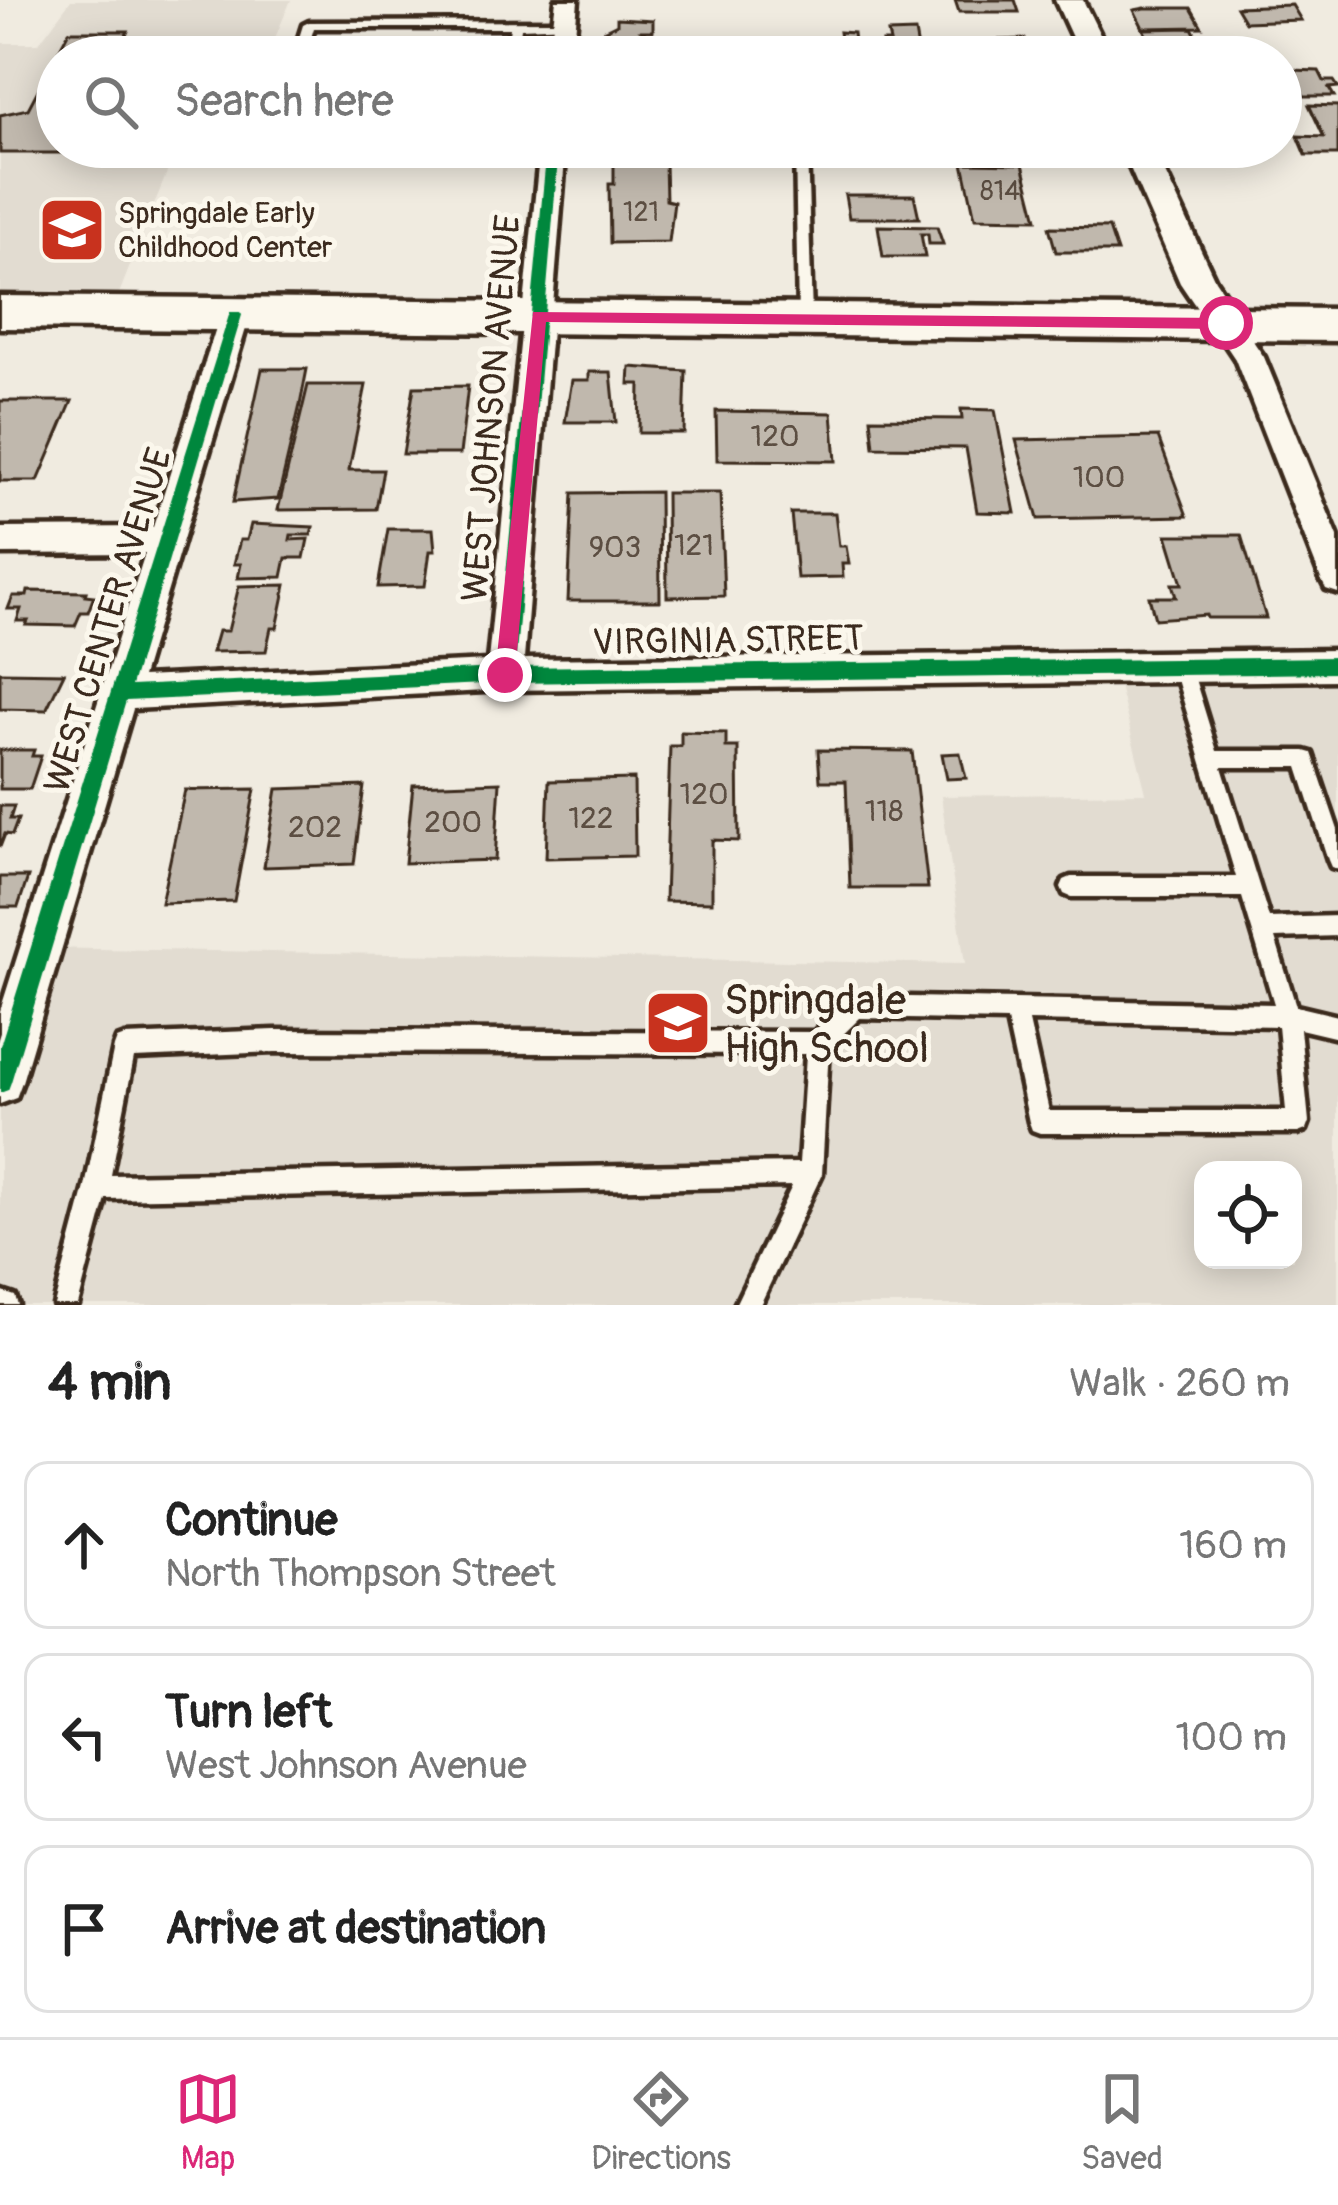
<!DOCTYPE html>
<html lang="en">
<head>
<meta charset="utf-8">
<style>
  body { margin:0; font-family:Pangolin,sans-serif; background:#f6f6f6; color:#222 }
  .controls { position:absolute; right:36px; bottom:36px; display:grid; overflow:hidden; border-radius:24px; box-shadow:0 6px 30px #0003 }
  .controls button { width:108px; height:108px; display:grid; place-items:center; padding:0; border:0; border-bottom:3px solid #e0e0e0; background:#fff; color:#222; font:60px sans-serif }
  .stop { position:absolute; width:36px; height:36px; margin:-27px; border:9px solid #db2777; border-radius:50%; background:#fff }
  .stop.end { background:#db2777; border-color:#fff; box-shadow:0 3px 12px #0008 }
  .list { margin:0; padding:0; list-style:none }
  h2 { display:flex; justify-content:space-between; align-items:center; height:156px; margin:0; padding:0 48px; font-size:51px }
  h2 small { font-size:39px; font-weight:400; color:#767676 }
  .list li { display:grid; grid-template-columns:78px 1fr auto; gap:36px; align-items:center; box-sizing:border-box; height:168px; margin:0 24px 24px; padding:0 24px; border:3px solid #e0e0e0; border-radius:24px }
  .list b { display:block; font-size:45px; white-space:nowrap }
  .list p { margin:0; font-size:39px; white-space:nowrap; color:#767676 }
  .list em { font-size:39px; font-style:normal; color:#767676 }
  .icon { flex:none; width:66px; height:66px; fill:none; stroke:currentColor; stroke-width:2; stroke-linecap:round; stroke-linejoin:round }
  .map { position:relative; flex:none; width:1338px; height:1305px; overflow:hidden }
  .search { position:absolute; background:#fff; box-shadow:0 6px 30px #0003; left:36px; right:36px; top:36px; height:132px; display:flex; align-items:center; gap:30px; box-sizing:border-box; padding:0 42px; border-radius:66px; color:#767676; font-size:45px }
  .sheet { height:732px; background:#fff }
  nav { display:flex; justify-content:space-around; align-items:center; box-sizing:border-box; height:168px; border-top:3px solid #e0e0e0; background:#fff; font-size:33px; color:#767676 }
  nav a { display:grid; justify-items:center; gap:6px }
  nav .on { color:#db2777 }
  .map>svg:first-child { display:block }
  .built { fill:#e2dcd1; fill-rule:evenodd }
  .building { fill:#c0b8ad; stroke:#3b2a1e; stroke-width:3 }
  .lines { fill:none; stroke-linecap:round; stroke-linejoin:round }
  .service-casing { stroke:#3b2a1e; stroke-width:9 }
  .minor-casing { stroke:#3b2a1e; stroke-width:9 }
  .tertiary-casing { stroke:#3b2a1e; stroke-width:9 }
  .primary-casing { stroke:#3b2a1e; stroke-width:9 }
  .service { fill:#fbf7ec; fill-rule:evenodd }
  .minor { fill:#fbf7ec; fill-rule:evenodd }
  .tertiary { fill:#fbf7ec; fill-rule:evenodd }
  .primary { fill:#fbf7ec; fill-rule:evenodd }
  .cycleway-casing { stroke:#fbf7ec; stroke-width:8 }
  .cycleway { fill:#00873e; fill-rule:evenodd }
  .route { fill:#db2777 }
  .labels { text-anchor:middle; stroke-width:10; stroke-linejoin:round; paint-order:stroke }
  .far-number-label { font-size:27px; fill:#5c4e42 }
  .far-poi-label { font-size:30px; fill:#3b2a1e; stroke:#fbf7ec; text-anchor:start }
  .number-label { font-size:30px; fill:#5c4e42 }
  .street-label { font-size:36px; fill:#3b2a1e; stroke:#fbf7ec }
  .near-poi-label { font-size:42px; fill:#3b2a1e; stroke:#fbf7ec; text-anchor:start }
</style>
</head>
<body>
<div class="map">
<svg width="1338" height="1305" viewBox="0 0 1338 1305">
  <rect width="100%" height="100%" fill="#f0ebe0"/>
  <filter id="ink" filterUnits="userSpaceOnUse"><feTurbulence type="fractalNoise" baseFrequency=".00833" numOctaves="2"/><feDisplacementMap in="SourceGraphic" scale="24" xChannelSelector="R" yChannelSelector="G"/><feConvolveMatrix kernelMatrix="1 2 1 2 8 2 1 2 1" color-interpolation-filters="sRGB"/></filter>
  <g filter="url(#ink)">
    <g class="built">
      <polygon points="71,0 291,0 272,45 247,57 57,57 57,147 177,147 111,314 0,312 0,43 39,43"/>
      <path d="M1338,665v640h-1338v-223l41,-134 924,16 -24,-168 205,-3 -32,-127zM1203,1170h90v90h-90z"/>
    </g>
    <g class="building">
      <polygon points="955,0 1015,0 1019,12 959,12"/>
      <polygon points="1292,5 1301,20 1245,22 1236,7"/>
      <polygon points="1145,8 1191,8 1202,27 1143,28 1134,10"/>
      <polygon points="617,18 653,20 653,31 642,31 652,38 612,39 605,30 617,24"/>
      <polygon points="1192,28 1208,57 1158,57 1143,29"/>
      <polygon points="69,31 128,31 116,57 57,57 57,147 74,147 71,153 0,153 0,115 28,109"/>
      <polygon points="839,32 853,33 854,42 864,42 866,57 833,57 832,42 840,39"/>
      <polygon points="915,32 918,49 933,49 935,57 877,57 884,56 882,42 890,42 888,33"/>
      <polygon points="1025,39 1032,57 973,57 967,41"/>
      <polygon points="613,44 648,44 653,57 612,57"/>
      <polygon points="1291,70 1319,71 1324,81 1334,81 1338,87 1329,88 1334,96 1304,96"/>
      <polygon points="1309,105 1338,106 1338,155 1306,155 1298,136 1324,137"/>
      <polygon points="224,147 329,147 327,155 221,155"/>
      <polygon points="1234,147 1242,164 1194,164 1181,148"/>
      <polygon points="665,163 666,200 674,202 669,242 610,243 609,184 614,184 614,164"/>
      <polygon points="963,163 1023,164 1037,219 975,218"/>
      <polygon points="845,195 914,195 919,218 849,218"/>
      <polygon points="878,226 937,227 943,244 929,244 928,234 921,234 925,257 883,257"/>
      <polygon points="1049,227 1109,228 1117,252 1056,252"/>
      <polygon points="630,367 686,371 684,433 639,433 640,384 629,384"/>
      <polygon points="262,369 307,369 300,405 278,499 233,502"/>
      <polygon points="589,372 611,372 616,422 565,422 572,380 589,380"/>
      <polygon points="308,385 366,385 349,470 383,470 376,509 278,510"/>
      <polygon points="468,386 460,454 403,454 414,387"/>
      <polygon points="0,401 72,401 38,481 0,481"/>
      <polygon points="961,409 995,410 1015,513 977,512 966,448 874,447 871,418 962,419"/>
      <polygon points="716,411 832,413 836,461 717,460"/>
      <polygon points="1158,437 1187,516 1038,519 1016,440"/>
      <polygon points="659,492 660,601 568,601 573,493"/>
      <polygon points="666,493 720,493 724,596 667,597"/>
      <polygon points="791,513 835,513 839,546 846,546 849,564 842,564 843,577 797,578"/>
      <polygon points="251,524 313,527 311,535 291,535 290,540 308,539 304,558 286,558 282,577 238,578 241,564 234,564 240,540 247,540"/>
      <polygon points="388,529 433,529 435,551 430,551 425,586 378,587"/>
      <polygon points="1167,535 1241,535 1266,618 1207,618 1206,615 1155,619 1149,597 1176,597 1172,584 1182,584"/>
      <polygon points="286,585 277,628 271,628 266,651 212,652 218,631 228,631 239,586"/>
      <polygon points="28,591 86,592 85,595 94,596 88,612 81,612 75,626 26,625 28,621 17,621 21,609 8,609 13,596 27,596"/>
      <polygon points="0,672 64,673 46,710 0,709"/>
      <polygon points="681,732 726,733 726,747 738,747 739,841 712,840 712,902 665,901 670,746 681,746"/>
      <polygon points="0,750 34,750 32,756 41,756 30,789 0,789"/>
      <polygon points="818,750 912,751 928,888 850,888 846,781 820,781"/>
      <polygon points="960,753 966,778 947,779 942,754"/>
      <polygon points="634,779 635,856 546,858 549,781"/>
      <polygon points="500,782 495,860 405,863 413,785"/>
      <polygon points="364,786 354,864 264,867 277,789"/>
      <polygon points="255,789 234,901 161,903 185,790"/>
      <polygon points="0,806 14,806 10,819 18,819 12,835 5,834 0,847"/>
      <polygon points="0,877 28,877 18,907 0,907"/>
    </g>
    <g class="lines">
      <g class="service-casing">
        <g id="service">
          <polygon points="564,21 568,22 568,26 521,28 517,57 505,57 510,28 314,28 305,57 293,57 303,25 309,22"/>
          <polygon points="795,147 807,147 812,319 805,324 798,319"/>
          <path d="M1182,658l6,3 3,5 26,85h88l7,2 26,77v39l-7,-2 -3,-7 -30,-93h-76l47,151 69,-2v20l-63,2 21,68 42,10v22l-38,-9 9,93 -3,8 -8,3h-258l-8,-3 -3,-8 -22,-101 -147,-3 -31,30 -7,126 -62,131h-25l57,-119 -686,13 -28,106h-24l31,-118 29,-140 3,-8 8,-3 150,-6 539,2 34,-33 8,-3 418,8 -32,-107h-171l-7,-3 -3,-7 3,-7 7,-3h165l-63,-211 3,-5zM1029,1021l249,5 8,85h-237zM275,1052l531,2 -7,109 -688,12 23,-117z"/>
          <polygon points="0,1291 15,1296 18,1305 0,1305"/>
        </g>
      </g>
      <g class="minor-casing">
        <g id="minor">
          <polygon points="556,0 578,0 573,57 549,57"/>
          <polygon points="540,147 566,147 524,659 1338,650 1338,680 505,690 133,709 22,1082 16,1098 0,1104 0,1011 145,553 0,554 0,528 153,527 220,315 235,305 250,315 142,677 488,661"/>
          <polygon points="1226,313 1236,316 1264,357 1338,537 1338,593 1326,589 1321,579 1235,359 1211,323"/>
        </g>
      </g>
      <g class="tertiary-casing">
        <g id="tertiary">
          <polygon points="1055,0 1083,0 1111,57 1081,57"/>
          <polygon points="1121,147 1153,147 1215,280 1244,323 1239,332 1226,335 1213,332 1180,283"/>
        </g>
      </g>
      <g class="primary-casing">
        <polygon id="primary" points="0,296 1338,309 1338,341 0,328"/>
      </g>
      <use href="#service" class="service"/>
      <use href="#minor" class="minor"/>
      <use href="#tertiary" class="tertiary"/>
      <use href="#primary" class="primary"/>
      <g class="cycleway-casing">
        <polygon id="cycleway" points="547,147 559,147 515,667 1338,657 1338,673 505,683 126,701 11,1082 8,1090 0,1093 0,1046 230,312 240,312 242,315 131,686 497,668"/>
      </g>
      <use href="#cycleway" class="cycleway"/>
    </g>
  </g>
  <polygon class="route" points="533,312 1226,318 1234,323 1226,329 546,322 515,675 505,684 495,675"/>
  <defs>
    <g id="school-square" transform="scale(3.45)"><rect x="-9" y="-9" width="18" height="18" rx="4" fill="#c8321e" stroke="#fbf7ec"/><path d="M0-5L7-2L0 1L-7-2ZM-4 1L0 2.5L4 1V4Q0 6-4 4Z" fill="#fff"/></g>
  </defs>
  <g fill-rule="evenodd">
    <use href="#school-square" x="72" y="230"/>
    <use href="#school-square" x="678" y="1023"/>
  </g>
  <g class="labels">
    <g class="far-number-label">
      <text x="1000" y="200">814</text>
      <text x="641" y="221">121</text>
    </g>
    <g class="far-poi-label">
      <text x="118" y="223">Springdale Early<tspan x="118" dy="34">Childhood Center</tspan></text>
    </g>
    <g class="number-label">
      <text x="775" y="446">120</text>
      <text x="1099" y="487">100</text>
      <text x="694" y="555">121</text>
      <text x="615" y="557">903</text>
      <text x="704" y="804">120</text>
      <text x="884" y="821">118</text>
      <text x="591" y="828">122</text>
      <text x="453" y="832">200</text>
      <text x="315" y="837">202</text>
    </g>
    <g class="street-label">
      <text transform="translate(490 408) rotate(-85)" y="13">WEST JOHNSON AVENUE</text>
      <text transform="translate(107 620) rotate(-73)" y="13">WEST CENTER AVENUE</text>
      <text transform="translate(728 639) rotate(-1)" y="13">VIRGINIA STREET</text>
    </g>
    <g class="near-poi-label">
      <text x="724" y="1014">Springdale<tspan x="724" dy="48">High School</tspan></text>
    </g>
  </g>
</svg>
<div class="controls">
<button><svg class="icon" aria-label="locate" viewBox="0 0 24 24"><circle cx="12" cy="12" r="6"/><path d="M12 2v4M12 18v4M2 12h4M18 12h4"/></svg></button>
</div>
<div class="stop" style="left:1226px;top:323px"></div>
<div class="stop end" style="left:505px;top:675px"></div>
<div class="search"><svg class="icon" aria-label="search" viewBox="0 0 24 24"><circle cx="10" cy="10" r="6"/><path d="M15 15l6 6"/></svg>Search here</div>
</div>
<section class="sheet">
<h2>4 min<small>Walk · 260 m</small></h2>
<ul class="list">
<li><svg class="icon" aria-label="ahead" viewBox="0 0 24 24"><path d="M12 20V5M6 11l6-6 6 6"/></svg><div><b>Continue</b><p>North Thompson Street</p></div><em>160 m</em></li>
<li><svg class="icon" aria-label="left" viewBox="0 0 24 24"><path d="M17 20v-9H6M10 6l-5 5 5 5"/></svg><div><b>Turn left</b><p>West Johnson Avenue</p></div><em>100 m</em></li>
<li><svg class="icon" aria-label="arrive" viewBox="0 0 24 24"><path d="M6 21V4h12l-3 4 3 4H6"/></svg><div><b>Arrive at destination</b></div></li>
</ul>
</section>
<nav>
<a class="on"><svg class="icon" aria-label="map" viewBox="0 0 24 24"><path d="M3 6l6-2 6 2 6-2v14l-6 2-6-2-6 2zM9 4v14M15 6v14"/></svg>Map</a>
<a><svg class="icon" aria-label="directions" viewBox="0 0 24 24"><path d="M12 3l9 9-9 9-9-9zM9 14v-3h6M13 9l2 2-2 2"/></svg>Directions</a>
<a><svg class="icon" aria-label="saved" viewBox="0 0 24 24"><path d="M7 4h10v16l-5-4-5 4z"/></svg>Saved</a>
</nav>
</body>
</html>
